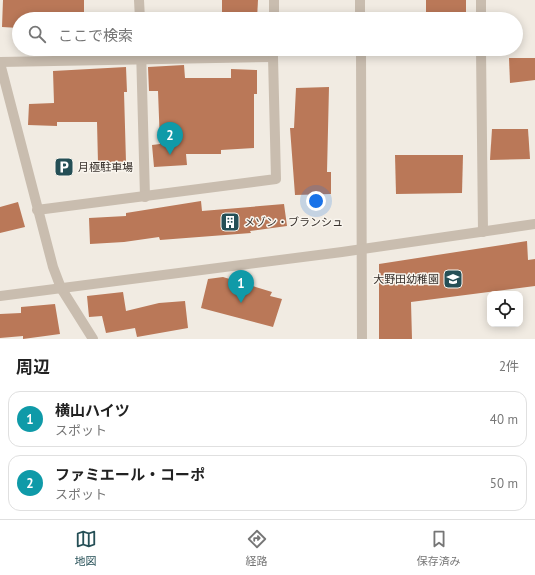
<!DOCTYPE html>
<html lang="ja">
<head>
<meta charset="utf-8">
<style>
  body { margin:0; font-family:"PT Sans","Noto Sans JP",sans-serif; background:#f2f2f2; color:#222 }
  .controls { position:absolute; right:12px; bottom:12px; display:grid; overflow:hidden; border-radius:8px; box-shadow:0 2px 10px #0003 }
  .controls button { width:36px; height:36px; display:grid; place-items:center; padding:0; border:0; border-bottom:1px solid #e0e0e0; background:#fff; color:#222; font:20px sans-serif }
  .you { position:absolute; left:316px; top:201px; width:14px; height:14px; margin:-10px; border:3px solid #fff; border-radius:50%; background:#1a73e8; box-shadow:0 0 0 6px #1a73e833 }
  .badge { display:grid; place-items:center; width:26px; height:26px; border-radius:50%; background:#254f56; color:#fff; font-size:13px; font-weight:700 }
  .pin { position:absolute; translate:-50% -33px; filter:drop-shadow(0 1px 2px #0008) }
  .pin::after { content:''; position:absolute; top:21px; width:14px; height:12px; background:inherit; clip-path:polygon(0 0,100% 0,50% 100%) }
  .list { margin:0; padding:0; list-style:none }
  h2 { display:flex; justify-content:space-between; align-items:center; height:52px; margin:0; padding:0 16px; font-size:17px }
  h2 small { font-size:13px; font-weight:400; color:#767676 }
  .list li { display:grid; grid-template-columns:26px 1fr auto; gap:12px; align-items:center; box-sizing:border-box; height:56px; margin:0 8px 8px; padding:0 8px; border:1px solid #e0e0e0; border-radius:12px }
  .list b { display:block; font-size:15px; white-space:nowrap }
  .list p { margin:0; font-size:13px; white-space:nowrap; color:#767676 }
  .list em { font-size:13px; font-style:normal; color:#767676 }
  .icon { flex:none; width:22px; height:22px; fill:none; stroke:currentColor; stroke-width:2; stroke-linecap:round; stroke-linejoin:round }
  .map { position:relative; flex:none; width:535px; height:339px; overflow:hidden }
  .search { position:absolute; background:#fff; box-shadow:0 2px 10px #0003; left:12px; right:12px; top:12px; height:44px; display:flex; align-items:center; gap:10px; box-sizing:border-box; padding:0 14px; border-radius:22px; color:#767676; font-size:15px }
  .sheet { height:180px; background:#fff }
  nav { display:flex; justify-content:space-around; align-items:center; box-sizing:border-box; height:56px; border-top:1px solid #e0e0e0; background:#fff; font-size:11px; color:#767676 }
  nav a { display:grid; justify-items:center; gap:2px }
  nav .on { color:#254f56 }
  .map>svg:first-child { display:block }
  .building { fill:#ba7858 }
  .lines { fill:none; stroke-linecap:round; stroke-linejoin:round }
  .minor { stroke:#c9bdaf; stroke-width:10 }
  .labels { text-anchor:middle; stroke-width:3; stroke-linejoin:round; paint-order:stroke }
  .poi-label { font-size:11px; fill:#38312c; stroke:#f9f5ee; text-anchor:start }
</style>
</head>
<body>
<div class="map">
<svg width="535" height="339" viewBox="0 0 535 339">
  <rect width="100%" height="100%" fill="#f1ebe2"/>
  <g class="building">
    <polygon points="3,0 84,0 84,19 19,19 19,28 2,27"/>
    <polygon points="222,0 258,0 257,19 222,19"/>
    <rect x="426" y="0" width="40" height="19"/>
    <polygon points="509,58 535,58 535,80 510,83"/>
    <polygon points="184,65 185,78 231,78 231,69 257,70 257,94 254,94 254,148 221,150 221,154 186,154 187,165 154,167 152,145 160,144 158,91 149,91 148,67"/>
    <polygon points="126,67 127,92 124,92 126,162 98,163 97,122 57,122 57,126 28,125 29,104 54,103 53,71"/>
    <polygon points="329,87 327,172 331,172 331,194 295,195 290,128 294,128 296,88"/>
    <polygon points="492,129 528,129 530,159 490,160"/>
    <polygon points="395,155 463,155 462,193 396,194"/>
    <polygon points="201,201 202,211 284,204 287,226 250,231 251,233 160,240 159,237 124,242 90,244 89,218 126,216 126,213"/>
    <polygon points="18,202 25,227 0,233 0,207"/>
    <polygon points="527,241 528,260 535,259 535,286 411,302 412,339 379,339 379,264"/>
    <polygon points="223,277 272,292 270,296 282,299 273,327 201,308 208,279"/>
    <polygon points="123,292 126,311 159,303 185,301 188,328 137,337 135,328 106,333 102,316 89,317 87,296"/>
    <polygon points="55,304 60,334 23,339 23,336 0,338 0,314 21,313 21,307"/>
  </g>
  <g class="lines">
    <g class="minor">
      <polyline points="139,0 140,19"/>
      <polyline points="360,0 360,19"/>
      <polyline points="481,0 481,19"/>
      <polyline points="274,19 274,0"/>
      <polyline points="141,49 145,197"/>
      <polyline points="361,49 362,339"/>
      <polyline points="481,49 483,232"/>
      <polyline points="0,62 273,57 273,49"/>
      <polyline points="0,63 53,267 61,288 93,339"/>
      <polyline points="37,210 276,179 273,57"/>
      <polyline points="0,296 342,252 535,224"/>
    </g>
  </g>
  <defs>
    <g id="parking-square" transform="scale(1)"><rect x="-9" y="-9" width="18" height="18" rx="4" fill="#254f56" stroke="#f9f5ee"/><path d="M-3.5-5.5H1a3.5 3.5 0 0 1 0 7H-1V5.5H-3.5ZM-1-3.4V-.6H.8a1.4 1.4 0 0 0 0-2.8Z" fill="#fff"/></g>
    <g id="building-square" transform="scale(1)"><rect x="-9" y="-9" width="18" height="18" rx="4" fill="#254f56" stroke="#f9f5ee"/><path d="M-4-6H4V6H1V3H-1V6H-4ZM-2.5-4.3h1.7v1.8h-1.7ZM.8-4.3h1.7v1.8H.8ZM-2.5-1h1.7V.8h-1.7ZM.8-1h1.7V.8H.8Z" fill="#fff"/></g>
    <g id="school-square" transform="scale(1)"><rect x="-9" y="-9" width="18" height="18" rx="4" fill="#254f56" stroke="#f9f5ee"/><path d="M0-5L7-2L0 1L-7-2ZM-4 1L0 2.5L4 1V4Q0 6-4 4Z" fill="#fff"/></g>
  </defs>
  <g fill-rule="evenodd">
    <use href="#parking-square" x="64" y="167"/>
    <use href="#building-square" x="230" y="222"/>
    <use href="#school-square" x="453" y="279"/>
  </g>
  <g class="labels">
    <g class="poi-label">
      <text x="78" y="171">月極駐車場</text>
      <text x="244" y="226">メゾン・ブランシュ</text>
      <text x="439" y="283" text-anchor="end">大野田幼稚園</text>
    </g>
  </g>
</svg>
<div class="controls">
<button><svg class="icon" aria-label="locate" viewBox="0 0 24 24"><circle cx="12" cy="12" r="6"/><path d="M12 2v4M12 18v4M2 12h4M18 12h4"/></svg></button>
</div>
<div class="you"></div>
<div class="pin badge" style="left:241px;top:303px;background:#0f9aa8">1</div>
<div class="pin badge" style="left:170px;top:155px;background:#0f9aa8">2</div>
<div class="search"><svg class="icon" aria-label="search" viewBox="0 0 24 24"><circle cx="10" cy="10" r="6"/><path d="M15 15l6 6"/></svg>ここで検索</div>
</div>
<section class="sheet">
<h2>周辺<small>2件</small></h2>
<ul class="list">
<li><span class="badge" style="background:#0f9aa8">1</span><div><b>横山ハイツ</b><p>スポット</p></div><em>40 m</em></li>
<li><span class="badge" style="background:#0f9aa8">2</span><div><b>ファミエール・コーポ</b><p>スポット</p></div><em>50 m</em></li>
</ul>
</section>
<nav>
<a class="on"><svg class="icon" aria-label="map" viewBox="0 0 24 24"><path d="M3 6l6-2 6 2 6-2v14l-6 2-6-2-6 2zM9 4v14M15 6v14"/></svg>地図</a>
<a><svg class="icon" aria-label="directions" viewBox="0 0 24 24"><path d="M12 3l9 9-9 9-9-9zM9 14v-3h6M13 9l2 2-2 2"/></svg>経路</a>
<a><svg class="icon" aria-label="saved" viewBox="0 0 24 24"><path d="M7 4h10v16l-5-4-5 4z"/></svg>保存済み</a>
</nav>
</body>
</html>
